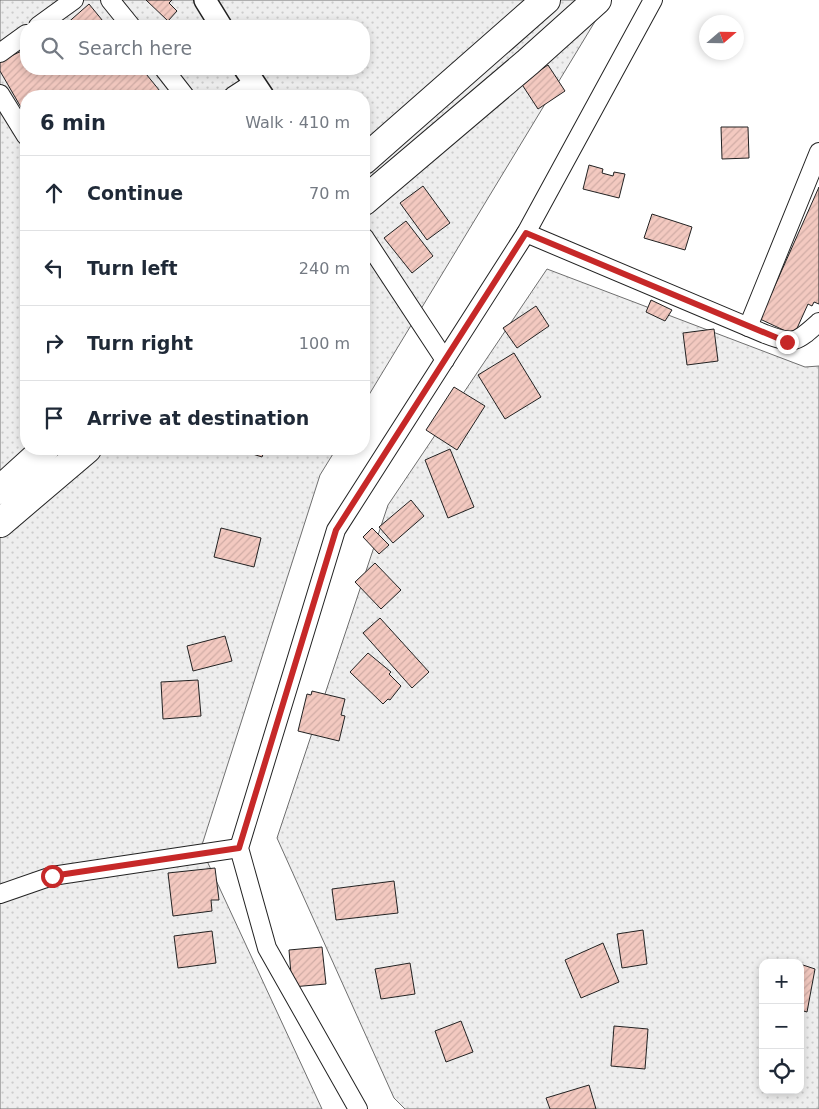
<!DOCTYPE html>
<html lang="en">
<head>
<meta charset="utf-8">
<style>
  body { margin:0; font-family:"DejaVu Sans",sans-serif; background:#f6f6f7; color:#1f2937 }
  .controls { position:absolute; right:15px; bottom:15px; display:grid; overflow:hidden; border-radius:10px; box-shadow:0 2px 8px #0003 }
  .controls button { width:45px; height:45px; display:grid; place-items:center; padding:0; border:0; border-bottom:1px solid #e0e1e3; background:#fff; color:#1f2937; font:25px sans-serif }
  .compass { position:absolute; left:699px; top:15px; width:45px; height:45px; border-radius:50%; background:#fff; box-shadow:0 2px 8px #0003; rotate:70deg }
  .stop { position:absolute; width:15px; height:15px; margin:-11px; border:4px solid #c62828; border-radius:50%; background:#fff }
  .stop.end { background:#c62828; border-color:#fff; box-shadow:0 1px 5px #0008 }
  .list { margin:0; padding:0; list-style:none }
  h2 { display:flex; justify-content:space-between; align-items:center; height:65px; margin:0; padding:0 20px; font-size:21px }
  h2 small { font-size:16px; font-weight:400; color:#747a83 }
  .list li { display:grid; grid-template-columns:32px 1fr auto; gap:15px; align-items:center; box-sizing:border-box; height:75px; padding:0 20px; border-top:1px solid #e0e1e3 }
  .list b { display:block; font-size:19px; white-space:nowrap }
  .list em { font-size:16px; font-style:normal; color:#747a83 }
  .icon { flex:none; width:28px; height:28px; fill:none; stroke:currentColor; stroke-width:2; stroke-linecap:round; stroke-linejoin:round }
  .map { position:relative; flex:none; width:819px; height:1109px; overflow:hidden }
  .search { position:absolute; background:#fff; box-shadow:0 2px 8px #0003; left:20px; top:20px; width:350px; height:55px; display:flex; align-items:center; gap:12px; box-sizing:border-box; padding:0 18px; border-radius:20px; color:#747a83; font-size:19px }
  .panel { position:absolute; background:#fff; box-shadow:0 2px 8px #0003; left:20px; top:90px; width:350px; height:365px; border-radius:20px }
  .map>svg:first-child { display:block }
  .grass { fill:url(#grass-dots); stroke:#6f6f6f; fill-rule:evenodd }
  .building { fill:url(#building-hatch); stroke:#222 }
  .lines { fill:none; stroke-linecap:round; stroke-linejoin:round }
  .minor-casing { stroke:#222; stroke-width:20 }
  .tertiary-casing { stroke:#222; stroke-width:24 }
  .primary-casing { stroke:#222; stroke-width:30 }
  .minor { stroke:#fff; stroke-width:18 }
  .tertiary { stroke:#fff; stroke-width:21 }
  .primary { stroke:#fff; stroke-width:28 }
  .route { stroke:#c62828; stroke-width:6 }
</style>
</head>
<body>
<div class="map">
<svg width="819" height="1109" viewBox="0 0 819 1109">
  <defs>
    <pattern id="grass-dots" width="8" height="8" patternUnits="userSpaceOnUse" patternTransform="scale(1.25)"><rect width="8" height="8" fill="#eee"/><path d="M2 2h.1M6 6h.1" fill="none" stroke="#ccc" stroke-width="1.8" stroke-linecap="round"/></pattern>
    <pattern id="building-hatch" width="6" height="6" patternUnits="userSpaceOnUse" patternTransform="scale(1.25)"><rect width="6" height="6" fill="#f3c9c0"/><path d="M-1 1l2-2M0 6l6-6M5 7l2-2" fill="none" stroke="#d0aca5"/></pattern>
  </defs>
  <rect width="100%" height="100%" fill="#fff"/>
  <g class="grass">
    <path d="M0,0h608l-244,403v-307h-338v353h310l-16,26 -119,373 121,261h-322zM26,26h338v43h-338z"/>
    <path d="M547,269l258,98 14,-1v743h-414l-11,-11 -117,-260 111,-333zM763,963h37v127h-37z"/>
  </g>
  <g class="building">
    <polygon points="146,0 172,0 169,3 177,11 168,21"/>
    <polygon points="89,4 107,26 64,26"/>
    <polygon points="26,49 26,69 142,69 164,96 26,96 26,116 0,71 0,61"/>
    <polygon points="548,65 565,91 538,109 521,83"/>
    <polygon points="721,127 748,127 749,158 722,159"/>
    <polygon points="589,165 603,169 602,173 613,176 614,172 625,174 619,198 583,189"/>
    <polygon points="423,186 450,223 427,240 400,203"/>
    <polygon points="819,187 819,304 814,302 812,306 808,304 794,335 760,319"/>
    <polygon points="652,214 692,227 685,250 644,238"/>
    <polygon points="406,221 433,256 412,273 384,238"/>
    <polygon points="651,300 672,310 665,321 646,312"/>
    <polygon points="536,306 549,326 517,348 503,328"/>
    <polygon points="714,329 718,361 687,365 683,333"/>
    <polygon points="514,353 541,397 505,419 478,375"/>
    <polygon points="454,387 485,406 457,450 426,430"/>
    <polygon points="237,449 265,449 262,457"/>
    <polygon points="450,449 474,507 448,518 425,460"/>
    <polygon points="411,500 424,516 393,543 379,527"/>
    <polygon points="221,528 261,538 254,567 214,557"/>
    <polygon points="372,528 389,545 379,554 363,537"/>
    <polygon points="375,563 401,590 381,609 355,582"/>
    <polygon points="380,618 429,672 412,688 363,633"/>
    <polygon points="225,636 232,661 193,671 187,646"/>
    <polygon points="368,653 391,672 389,674 401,686 390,700 388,699 383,704 350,672"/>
    <polygon points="198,680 201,716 163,719 161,682"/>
    <polygon points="312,691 345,699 341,715 345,716 339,741 298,731 307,694 311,695"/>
    <polygon points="215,868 219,900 211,900 212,911 173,916 168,873"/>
    <polygon points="394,881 398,913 336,920 332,889"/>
    <polygon points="643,930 647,964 622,968 617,934"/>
    <polygon points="212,931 216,963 178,968 174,936"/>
    <polygon points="603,943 619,982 581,998 565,960"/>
    <polygon points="322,947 326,984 292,987 289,950"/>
    <polygon points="410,963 415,994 381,999 375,969"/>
    <polygon points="800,964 815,969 807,1012 800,1010"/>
    <polygon points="461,1021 473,1052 446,1062 435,1031"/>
    <polygon points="614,1026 648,1029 645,1069 611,1066"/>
    <polygon points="589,1085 596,1109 550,1109 546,1098"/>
  </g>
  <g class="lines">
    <g class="minor-casing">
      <g id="minor">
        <polyline points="110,0 131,26"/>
        <polyline points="38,26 74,0"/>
        <polyline points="0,53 26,34"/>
        <polyline points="164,69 185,96"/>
        <polyline points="0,94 26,136"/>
        <polyline points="233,96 253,83"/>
        <path d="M526,233l239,101c29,11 31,9 54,-12"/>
        <polyline points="364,237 445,360"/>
        <polyline points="748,327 819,152"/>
        <polyline points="0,894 52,876 239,848"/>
        <polyline points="358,1109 267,948 239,848 336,530 526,233 653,0"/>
      </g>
    </g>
    <g class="tertiary-casing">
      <g id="tertiary">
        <polyline points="205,0 221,26"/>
        <polyline points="245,69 263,96"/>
      </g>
    </g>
    <g class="primary-casing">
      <g id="primary">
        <polyline points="364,160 546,0"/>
        <polyline points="364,201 528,62 597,0"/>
        <polyline points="0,490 45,449"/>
        <polyline points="0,523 87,449"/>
      </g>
    </g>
    <use href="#minor" class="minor"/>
    <use href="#tertiary" class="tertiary"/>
    <use href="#primary" class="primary"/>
  </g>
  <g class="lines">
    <polyline class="route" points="52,876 239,848 336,530 526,233 787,342"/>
  </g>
</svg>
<div class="controls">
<button>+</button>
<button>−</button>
<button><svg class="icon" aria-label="locate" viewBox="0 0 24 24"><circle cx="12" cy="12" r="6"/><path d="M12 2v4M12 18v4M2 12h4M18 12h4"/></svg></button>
</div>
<svg class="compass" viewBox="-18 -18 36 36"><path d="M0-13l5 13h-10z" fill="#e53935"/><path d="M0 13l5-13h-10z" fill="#747a83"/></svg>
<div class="stop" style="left:52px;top:876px"></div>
<div class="stop end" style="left:787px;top:342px"></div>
<div class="search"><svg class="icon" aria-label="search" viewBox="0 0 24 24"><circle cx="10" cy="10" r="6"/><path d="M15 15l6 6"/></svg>Search here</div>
<section class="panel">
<h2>6 min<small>Walk · 410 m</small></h2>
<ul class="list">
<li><svg class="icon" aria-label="ahead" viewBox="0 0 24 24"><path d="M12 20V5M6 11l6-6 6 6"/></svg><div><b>Continue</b></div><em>70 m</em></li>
<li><svg class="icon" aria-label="left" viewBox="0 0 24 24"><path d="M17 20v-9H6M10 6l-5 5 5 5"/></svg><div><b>Turn left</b></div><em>240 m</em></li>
<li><svg class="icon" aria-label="right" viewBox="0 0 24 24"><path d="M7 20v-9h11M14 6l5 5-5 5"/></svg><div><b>Turn right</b></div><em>100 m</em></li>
<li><svg class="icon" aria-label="arrive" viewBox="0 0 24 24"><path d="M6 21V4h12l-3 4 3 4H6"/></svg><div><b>Arrive at destination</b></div></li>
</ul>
</section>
</div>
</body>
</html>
